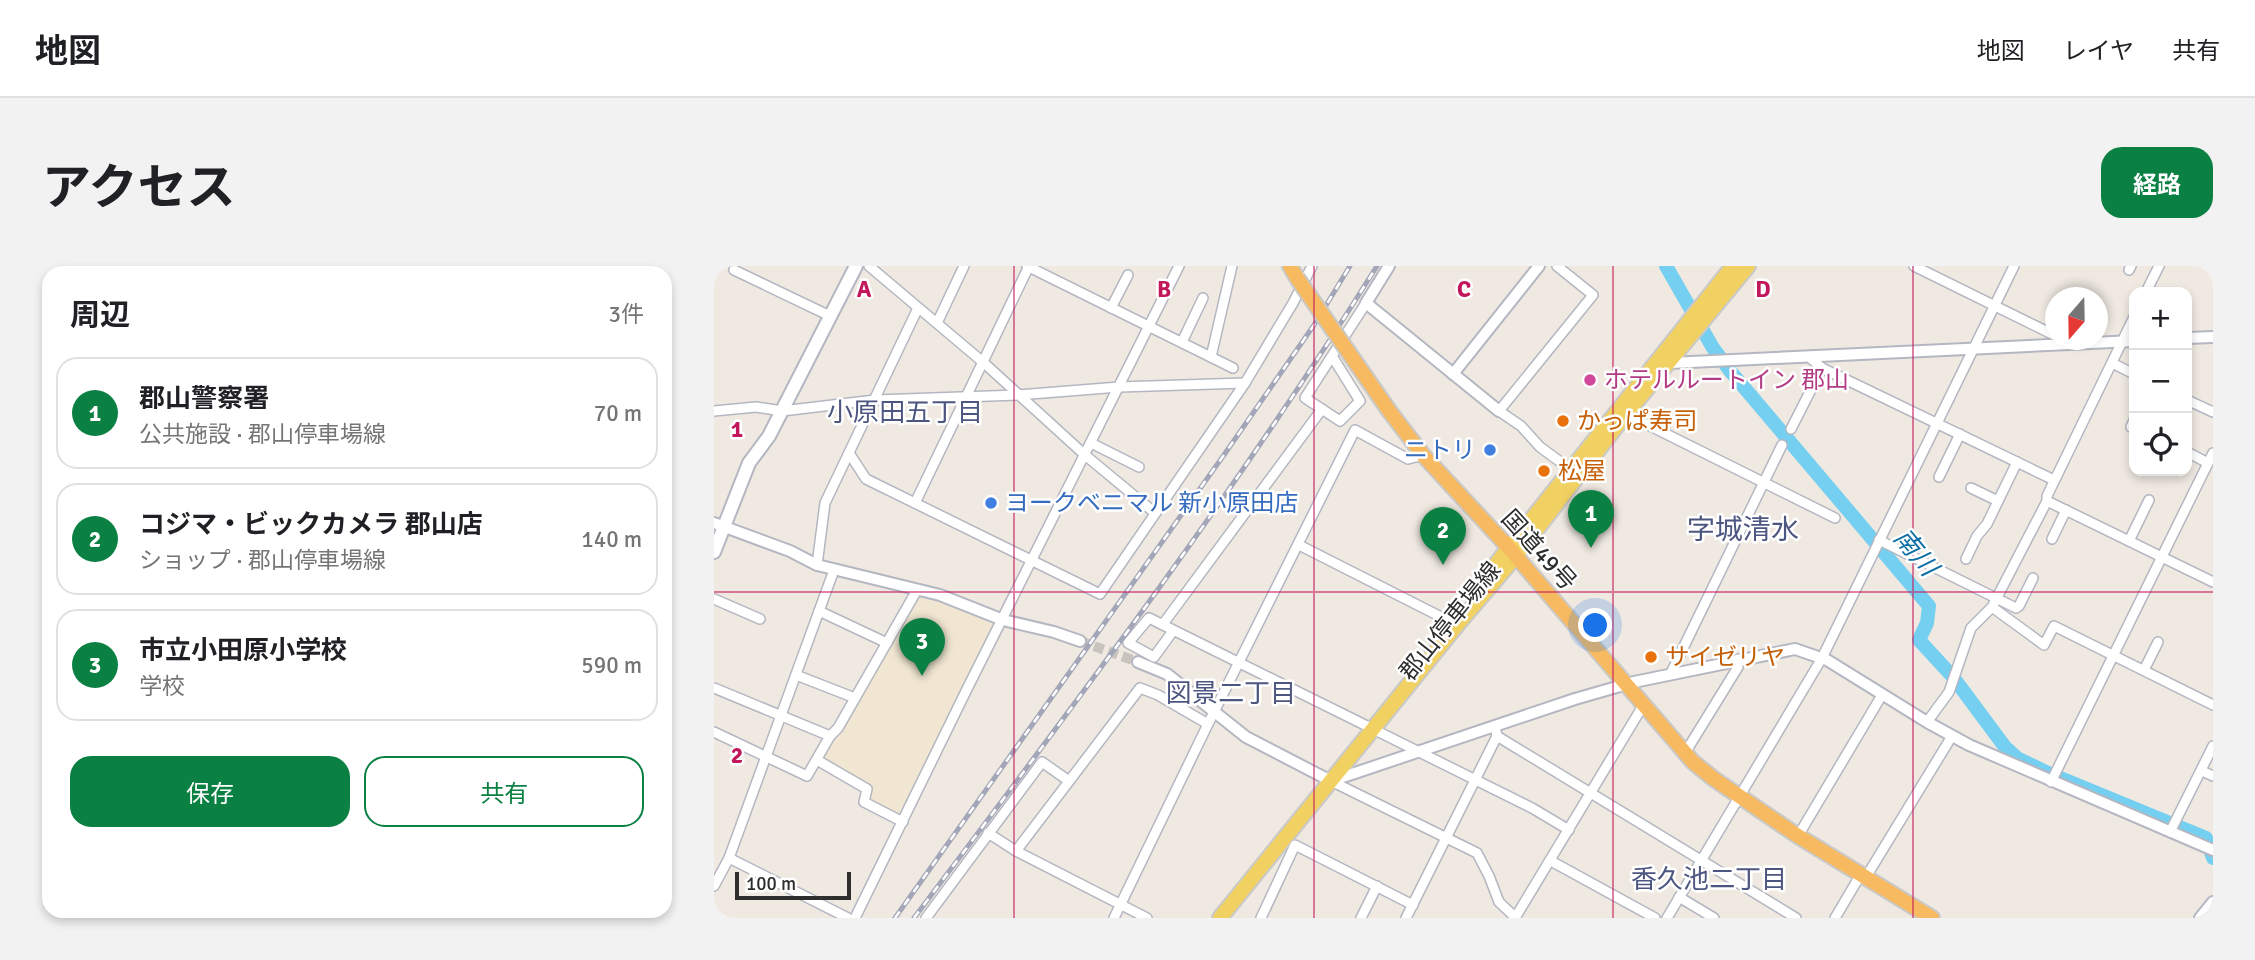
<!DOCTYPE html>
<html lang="ja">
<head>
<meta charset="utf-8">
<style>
  body { margin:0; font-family:Signika,"Noto Sans JP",sans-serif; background:#f2f2f2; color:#202124 }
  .controls { position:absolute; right:21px; top:21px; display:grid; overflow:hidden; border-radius:14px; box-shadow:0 4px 10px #0003 }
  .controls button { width:63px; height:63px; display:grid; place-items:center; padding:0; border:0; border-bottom:2px solid #e0e0e0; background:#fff; color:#202124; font:35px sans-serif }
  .compass { position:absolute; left:1331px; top:21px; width:63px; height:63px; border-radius:50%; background:#fff; box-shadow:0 4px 10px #0003; rotate:200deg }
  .scale { position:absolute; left:21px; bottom:18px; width:116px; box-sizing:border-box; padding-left:7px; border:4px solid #2e2e2e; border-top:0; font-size:19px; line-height:24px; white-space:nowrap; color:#2e2e2e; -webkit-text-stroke:5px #fff; paint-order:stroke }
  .you { position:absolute; left:882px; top:360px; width:24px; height:24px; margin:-18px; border:5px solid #fff; border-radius:50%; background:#1a73e8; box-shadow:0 0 0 10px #1a73e833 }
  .badge { display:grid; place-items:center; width:46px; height:46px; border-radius:50%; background:#0b8043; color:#fff; font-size:23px; font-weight:700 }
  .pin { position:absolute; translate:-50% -58px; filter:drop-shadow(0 2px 4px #0008) }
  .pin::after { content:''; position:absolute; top:37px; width:24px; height:21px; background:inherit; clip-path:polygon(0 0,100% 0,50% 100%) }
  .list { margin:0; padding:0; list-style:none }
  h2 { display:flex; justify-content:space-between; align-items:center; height:91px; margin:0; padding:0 28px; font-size:30px }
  h2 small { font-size:23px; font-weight:400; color:#757577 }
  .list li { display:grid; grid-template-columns:46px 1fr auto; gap:21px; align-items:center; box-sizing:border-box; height:112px; margin:0 14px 14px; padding:0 14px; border:2px solid #e0e0e0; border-radius:21px }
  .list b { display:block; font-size:26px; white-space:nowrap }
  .list p { margin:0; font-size:23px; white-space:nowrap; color:#757577 }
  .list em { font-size:23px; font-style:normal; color:#757577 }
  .actions { display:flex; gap:14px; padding:21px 28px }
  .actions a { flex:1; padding:16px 0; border:2px solid #0b8043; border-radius:21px; text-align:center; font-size:24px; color:#0b8043 }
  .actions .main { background:#0b8043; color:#fff }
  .icon { flex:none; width:38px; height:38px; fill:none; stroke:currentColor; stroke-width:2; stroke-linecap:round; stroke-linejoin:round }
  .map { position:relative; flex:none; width:1499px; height:652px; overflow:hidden; border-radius:21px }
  header { display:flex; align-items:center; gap:42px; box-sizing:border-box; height:98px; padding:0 35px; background:#fff; border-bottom:2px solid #e0e0e0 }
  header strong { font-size:33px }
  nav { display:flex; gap:38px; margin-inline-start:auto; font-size:24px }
  .intro { display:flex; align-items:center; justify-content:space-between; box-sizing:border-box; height:168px; padding:0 42px }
  h1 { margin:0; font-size:49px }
  .button { padding:18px 32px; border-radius:21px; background:#0b8043; color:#fff; font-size:24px; font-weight:700 }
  main { display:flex; gap:42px; padding:0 42px }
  aside { flex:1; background:#fff; border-radius:21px; box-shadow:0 4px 10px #0003 }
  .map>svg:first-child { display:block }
  .education { fill:#f0e6d1 }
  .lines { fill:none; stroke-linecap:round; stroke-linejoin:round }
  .river { stroke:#75cff0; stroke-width:14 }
  .tertiary-tunnel { stroke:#c8c4bd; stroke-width:10; stroke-dasharray:10 5; stroke-linecap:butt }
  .minor-casing { stroke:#b4b7c1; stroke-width:12 }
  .tertiary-casing { stroke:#b4b7c1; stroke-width:14 }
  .secondary-casing { stroke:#b4b7c1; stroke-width:16 }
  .primary-casing { stroke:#c9c9c9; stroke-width:18 }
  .trunk-casing { stroke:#c9c9c9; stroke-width:18 }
  .minor { stroke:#fff; stroke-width:9 }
  .tertiary { stroke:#fff; stroke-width:10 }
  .secondary { stroke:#fff; stroke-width:12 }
  .primary { stroke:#f2d163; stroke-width:14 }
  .trunk { stroke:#f8ba60; stroke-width:14 }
  .rail-casing { stroke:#a3a6b8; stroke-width:5 }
  .rail { stroke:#fff; stroke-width:2.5; stroke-dasharray:8; stroke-linecap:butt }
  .trunk-bridge-casing { stroke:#c9c9c9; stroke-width:18; stroke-linecap:butt }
  .trunk-bridge { stroke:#f8ba60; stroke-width:14 }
  .grid { fill:none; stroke:#c2185b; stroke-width:2; stroke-opacity:0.55 }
  .hotel-dot { fill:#d1479c; stroke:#fff; stroke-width:2.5 }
  .food-dot { fill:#e8710a; stroke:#fff; stroke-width:2.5 }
  .shop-dot { fill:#3f7fe0; stroke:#fff; stroke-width:2.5 }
  .labels { text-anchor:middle; stroke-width:5; stroke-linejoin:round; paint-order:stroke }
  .hotel-label { font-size:24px; fill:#b23c85; stroke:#fff; text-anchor:start }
  .food-label { font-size:24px; fill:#c56008; stroke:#fff; text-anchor:start }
  .shop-label { font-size:24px; fill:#366cbe; stroke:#fff; text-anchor:end }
  .street-label { font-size:24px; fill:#2e2e2e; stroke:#fff }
  .neighbourhood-label { font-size:26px; fill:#4d5680; stroke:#fff }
  .water-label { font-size:26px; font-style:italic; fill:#0d6fa3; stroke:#fff }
  .quarter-label { font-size:28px; fill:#4d5680; stroke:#fff }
  .grid-label { font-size:23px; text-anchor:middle; font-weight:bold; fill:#c2185b; stroke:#fff; stroke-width:5; stroke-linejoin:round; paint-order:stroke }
</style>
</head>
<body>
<header>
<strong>地図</strong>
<nav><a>地図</a><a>レイヤ</a><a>共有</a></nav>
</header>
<div class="intro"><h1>アクセス</h1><a class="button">経路</a></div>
<main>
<aside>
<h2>周辺<small>3件</small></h2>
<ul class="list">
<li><span class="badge">1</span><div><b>郡山警察署</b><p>公共施設 · 郡山停車場線</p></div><em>70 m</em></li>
<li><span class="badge">2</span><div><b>コジマ・ビックカメラ 郡山店</b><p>ショップ · 郡山停車場線</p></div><em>140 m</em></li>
<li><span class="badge">3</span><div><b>市立小田原小学校</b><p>学校</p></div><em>590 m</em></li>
</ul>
<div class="actions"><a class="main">保存</a><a>共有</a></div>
</aside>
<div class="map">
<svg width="1499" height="652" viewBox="0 0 1499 652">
  <rect width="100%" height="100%" fill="#efe9e1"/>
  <polygon class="education" points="209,330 233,336 282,359 189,551 153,534 158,523 108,494 107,492 201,334"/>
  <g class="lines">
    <polyline class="river" points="952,0 999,82 1017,106 1215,340 1213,357 1205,374 1239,411 1291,481 1303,492 1334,507 1492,572 1499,592"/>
    <polyline class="tertiary-tunnel" points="366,375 424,396"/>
    <g class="minor-casing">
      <g id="minor">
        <polyline points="155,0 270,97 371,189 441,247"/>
        <polyline points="313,0 519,102"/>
        <polyline points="843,0 879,29 785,145 807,160 826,181 856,203"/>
        <polyline points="1200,0 1342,70"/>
        <polyline points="20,4 116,50"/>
        <polyline points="1415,4 1417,0"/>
        <polyline points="1432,26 1445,0"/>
        <polyline points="397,42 414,9"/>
        <polyline points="223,57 250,0"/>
        <polyline points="468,76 489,32"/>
        <polyline points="618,90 646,135 626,155 591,132 652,37"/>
        <polyline points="497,91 518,0"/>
        <polyline points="1095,91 1108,102 1340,214"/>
        <polyline points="1398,97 1420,108"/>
        <polyline points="1473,134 1499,146"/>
        <polyline points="0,145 42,141 68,145 161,134 304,129 405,121 531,117"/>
        <polyline points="912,148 1121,252"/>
        <polyline points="1417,161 1420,154"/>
        <polyline points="1077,163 1108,102"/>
        <polyline points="377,177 425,201"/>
        <polyline points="1473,186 1494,197"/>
        <polyline points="135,187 152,213 386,328 531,117 579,37 598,0"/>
        <polyline points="1225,211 1246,168"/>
        <polyline points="1257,222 1284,235"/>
        <polyline points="1333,235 1499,316"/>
        <polyline points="201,237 315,0"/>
        <polyline points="1338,273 1352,244"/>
        <polyline points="1165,274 1302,342 1305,340 1319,312"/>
        <polyline points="1415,275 1435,234"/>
        <polyline points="585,279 743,359"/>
        <polyline points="1252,293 1263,270 1273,258 1303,196"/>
        <polyline points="103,299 111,237 204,42"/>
        <polyline points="0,333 46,353"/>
        <polyline points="1278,341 1330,379 1340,360 1499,439"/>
        <polyline points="105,345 173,377"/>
        <polyline points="449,358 608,143"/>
        <polyline points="459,365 440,391 414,377 435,352 653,460"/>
        <polyline points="1430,404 1444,376"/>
        <polyline points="957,407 1068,179"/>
        <polyline points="82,409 141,432"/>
        <polyline points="0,422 116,470"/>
        <polyline points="1213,456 1235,426 1257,362 1278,341 1333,235 1333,230 1420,51"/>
        <polyline points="659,463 818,542 855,564"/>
        <polyline points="0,466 93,510 116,470 124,462 203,324"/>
        <polyline points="783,470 1082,652"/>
        <polyline points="971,487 1024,401 1024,393"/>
        <polyline points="103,494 153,523 150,536 189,556"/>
        <polyline points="1488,505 1499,510"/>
        <polyline points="617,515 763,587 775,610 785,636 802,652"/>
        <polyline points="1337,516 1499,187"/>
        <polyline points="1456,566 1499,480"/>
        <polyline points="274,567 302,585 433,652"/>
        <polyline points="1084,570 1168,429"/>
        <polyline points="302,585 426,422 444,429 494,458"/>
        <polyline points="15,592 134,652"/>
        <polyline points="837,595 941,652"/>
        <polyline points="1152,611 1238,470"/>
        <polyline points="0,620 15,592 120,304"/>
        <polyline points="965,631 1000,652"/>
        <polyline points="141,652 253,423 465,0"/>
        <polyline points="212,652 328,496 355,515"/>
        <polyline points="400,652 494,458 641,164 694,193 709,189"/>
        <polyline points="547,652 581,579 699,639"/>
        <polyline points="647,652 663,620"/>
        <polyline points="692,652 783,470 782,465"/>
        <polyline points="801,652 930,438"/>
        <polyline points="953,652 1108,392 1300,0"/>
        <polyline points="1121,652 1147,608"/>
      </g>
    </g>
    <g class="tertiary-casing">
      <g id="tertiary">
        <polyline points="675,0 652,37 785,145"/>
        <polyline points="1473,72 1499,71"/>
        <polyline points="952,94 956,97 1420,75"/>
        <polyline points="739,108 825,0"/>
        <polyline points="0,257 76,285 103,299 226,329 289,354 340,366 366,375"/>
        <polyline points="424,396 453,408 532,471 617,515 861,433 920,416 1081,383 1113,394 1213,456 1255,479 1499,584"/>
        <polyline points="1486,652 1499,636"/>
      </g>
    </g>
    <g class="secondary-casing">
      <polyline id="secondary" points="0,286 35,197 55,170 142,0"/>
    </g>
    <g class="primary-casing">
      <g id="primary">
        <polyline points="774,308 1019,0"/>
        <polyline points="506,652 743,359 802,290 912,148 1034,0"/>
      </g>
    </g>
    <g class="trunk-casing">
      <g id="trunk">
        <polyline points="576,0 583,12"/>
        <polyline points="676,146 709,189 795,282 979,496 1000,513 1084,570 1218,652"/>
      </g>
    </g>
    <use href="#minor" class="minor"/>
    <use href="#tertiary" class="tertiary"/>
    <use href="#secondary" class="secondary"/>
    <use href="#primary" class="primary"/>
    <use href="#trunk" class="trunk"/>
    <g class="rail-casing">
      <g id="rail">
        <polyline points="181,652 512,186 600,59 636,0"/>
        <path d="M200,652c160,-213 322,-426 463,-652"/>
      </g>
    </g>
    <use href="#rail" class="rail"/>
    <g class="trunk-bridge-casing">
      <polyline id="trunk-bridge" points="583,12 676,146"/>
    </g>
    <use href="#trunk-bridge" class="trunk-bridge"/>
  </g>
  <path class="grid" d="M300,0v652M600,0v652M899,0v652M1199,0v652M0,326h1499"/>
  <circle class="hotel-dot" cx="876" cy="114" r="7"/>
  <g class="food-dot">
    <circle cx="849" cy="155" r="7"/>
    <circle cx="830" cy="205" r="7"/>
    <circle cx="937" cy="391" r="7"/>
  </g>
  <g class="shop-dot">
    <circle cx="776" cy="184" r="7"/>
    <circle cx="277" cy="237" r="7"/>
  </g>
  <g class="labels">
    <g class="hotel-label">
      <text x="890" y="122">ホテルルートイン 郡山</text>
    </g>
    <g class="food-label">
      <text x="863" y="163">かっぱ寿司</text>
      <text x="844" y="213">松屋</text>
      <text x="951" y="399">サイゼリヤ</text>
    </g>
    <g class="shop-label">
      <text x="762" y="192">ニトリ</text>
      <text x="291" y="245" text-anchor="start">ヨークベニマル 新小原田店</text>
    </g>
    <g class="street-label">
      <text transform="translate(825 284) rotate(48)" y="8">国道49号</text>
      <text transform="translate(736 355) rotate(-51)" y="8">郡山停車場線</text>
    </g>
    <g class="neighbourhood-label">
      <text x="191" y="155">小原田五丁目</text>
      <text x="517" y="436">図景二丁目</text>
      <text x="995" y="622">香久池二丁目</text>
    </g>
    <g class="water-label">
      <text transform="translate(1202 286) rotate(50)" y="9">南川</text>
    </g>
    <g class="quarter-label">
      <text x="1029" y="273">字城清水</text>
    </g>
  </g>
  <g class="grid-label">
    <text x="150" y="31">A</text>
    <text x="450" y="31">B</text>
    <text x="750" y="31">C</text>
    <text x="1049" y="31">D</text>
    <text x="23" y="171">1</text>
    <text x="23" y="497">2</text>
  </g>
</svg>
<div class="controls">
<button>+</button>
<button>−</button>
<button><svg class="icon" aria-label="locate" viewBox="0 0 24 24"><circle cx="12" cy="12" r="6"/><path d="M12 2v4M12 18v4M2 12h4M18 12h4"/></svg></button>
</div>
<svg class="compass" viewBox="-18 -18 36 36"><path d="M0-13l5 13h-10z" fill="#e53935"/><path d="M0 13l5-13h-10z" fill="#757577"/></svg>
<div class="scale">100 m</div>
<div class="you"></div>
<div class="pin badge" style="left:877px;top:282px">1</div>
<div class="pin badge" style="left:729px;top:299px">2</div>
<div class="pin badge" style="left:208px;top:410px">3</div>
</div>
</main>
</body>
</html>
